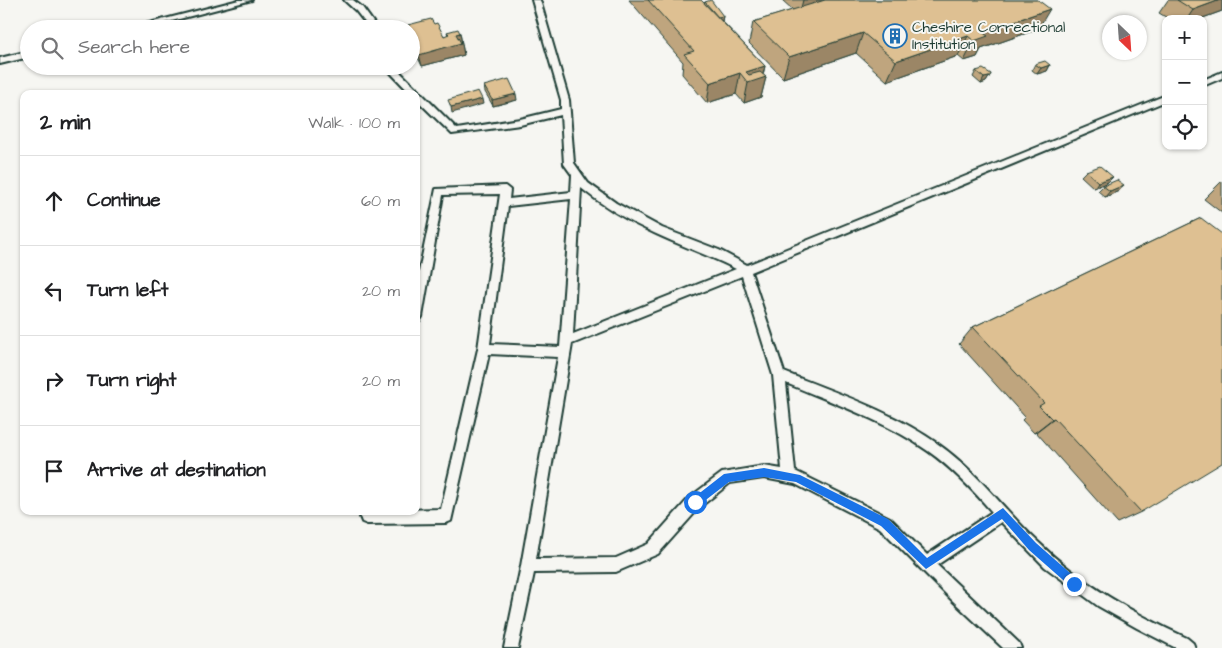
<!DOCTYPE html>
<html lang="en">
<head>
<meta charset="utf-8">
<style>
  body { margin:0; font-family:"Architects Daughter",sans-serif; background:#f2f2f2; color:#202124 }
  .controls { position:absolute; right:15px; top:15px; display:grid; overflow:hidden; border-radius:10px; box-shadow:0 1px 4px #0004 }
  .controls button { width:45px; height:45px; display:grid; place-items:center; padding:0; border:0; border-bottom:1px solid #e0e0e0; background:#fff; color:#202124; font:25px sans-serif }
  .compass { position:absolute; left:1102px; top:15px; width:45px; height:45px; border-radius:50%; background:#fff; box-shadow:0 1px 4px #0004; rotate:155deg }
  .stop { position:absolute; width:15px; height:15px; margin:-11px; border:4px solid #1a73e8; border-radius:50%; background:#fff }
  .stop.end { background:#1a73e8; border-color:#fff; box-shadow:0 1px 5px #0008 }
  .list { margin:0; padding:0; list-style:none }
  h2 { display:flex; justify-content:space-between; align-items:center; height:65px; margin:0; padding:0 20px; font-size:21px }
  h2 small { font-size:16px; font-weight:400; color:#757577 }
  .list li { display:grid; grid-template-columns:32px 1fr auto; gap:15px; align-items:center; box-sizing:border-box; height:90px; padding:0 20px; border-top:1px solid #e0e0e0 }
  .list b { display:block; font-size:19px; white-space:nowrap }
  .list em { font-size:16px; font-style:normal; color:#757577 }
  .icon { flex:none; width:28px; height:28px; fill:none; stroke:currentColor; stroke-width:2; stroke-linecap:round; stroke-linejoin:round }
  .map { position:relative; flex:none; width:1222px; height:648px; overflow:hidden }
  .search { position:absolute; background:#fff; box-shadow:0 1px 4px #0004; left:20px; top:20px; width:400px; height:55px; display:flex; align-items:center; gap:12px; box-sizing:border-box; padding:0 18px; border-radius:28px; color:#757577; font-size:19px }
  .panel { position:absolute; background:#fff; box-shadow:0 1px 4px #0004; left:20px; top:90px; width:400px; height:425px; border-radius:10px }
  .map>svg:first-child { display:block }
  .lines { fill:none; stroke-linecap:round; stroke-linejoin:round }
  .lane-casing { stroke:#1f3d34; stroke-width:4 }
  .lane { fill:#f6f6f2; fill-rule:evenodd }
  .wall { fill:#bfa57e; stroke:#1f3d34 }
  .shaded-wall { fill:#9b8666; stroke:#1f3d34 }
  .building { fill:#dec092; stroke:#1f3d34 }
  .route { fill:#1a73e8 }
  .labels { text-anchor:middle; stroke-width:4; stroke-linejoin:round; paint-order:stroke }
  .far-poi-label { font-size:15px; fill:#1f3d34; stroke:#f6f6f2; text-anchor:start }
</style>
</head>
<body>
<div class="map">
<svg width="1222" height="648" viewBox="0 0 1222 648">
  <rect width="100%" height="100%" fill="#f6f6f2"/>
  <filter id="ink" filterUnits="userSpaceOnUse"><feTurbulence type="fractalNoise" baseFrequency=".02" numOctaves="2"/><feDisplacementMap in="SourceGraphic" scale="10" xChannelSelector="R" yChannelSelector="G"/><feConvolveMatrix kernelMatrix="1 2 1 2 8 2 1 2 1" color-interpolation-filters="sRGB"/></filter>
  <g filter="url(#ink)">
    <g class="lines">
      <g class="lane-casing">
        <g id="lane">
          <polygon points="239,0 252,0 141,29 126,29"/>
          <polygon points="344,0 353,0 362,7 378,29 370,29 356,11"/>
          <path d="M532,0h8l29,100 5,63 14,20 28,20 46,25 57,22 28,15 419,-170v6l-415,171 33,100c52,21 108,39 154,72 40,28 65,65 100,98 43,42 95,71 149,96l6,5 2,5h-19l-39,-20 -39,-22 -53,-39 -44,-45 -64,43 82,78 2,5h-18l-51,-48 -72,-72 -85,-44 -31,-6 -34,5 -30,24 -42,47 -42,18 -82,1 -16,75h-14l17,-82 37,-209 -69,-3 -38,167 -5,2 -79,1 -5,-2 -2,-5 1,-6 80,-2 37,-160 22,-155 -57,1 -21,122 -2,3 -4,2v-36l20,-97 69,-3 5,4 -1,9 62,-7 1,-17 -8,-11 -3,-49 -41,10 -68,9 -36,-35v-5h-5l-20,-21 -2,-7h8l1,4 59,59 63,-10 41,-10v-9zM581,188c22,18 47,33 73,45 27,13 55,22 82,36l-163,65zM571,199l-11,148 -70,-3 18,-138zM742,276l31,99 9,94 -18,-3 -42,7 -32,24 -42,47 -32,14 -80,1 36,-215zM786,383c48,20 99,38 142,68 24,17 45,39 64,61l-65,43 -37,-37 -95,-47z"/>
          <polygon points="29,51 29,57 0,64 0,58"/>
          <polygon points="1222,72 1222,78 1203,86 1203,80"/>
        </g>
      </g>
      <use href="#lane" class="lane"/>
    </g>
    <g class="wall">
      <polygon points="629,0 701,0 704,3 705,2 723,16 722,21 765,66 763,75 766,77 761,97 744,103 736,94 707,103 682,74 683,62"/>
      <polygon points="782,0 1038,0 1038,29 981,49 977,57 964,61 958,56 887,81 856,53 783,78 749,43 753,22 793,10"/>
      <polygon points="1168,0 1222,0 1222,11 1200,19 1169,19 1159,13"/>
      <polygon points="434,24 444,36 448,35 447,32 460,33 464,55 422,66 411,43 411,29 409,29 408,25"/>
      <polygon points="1035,64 1050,65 1047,71 1037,74 1032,70"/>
      <polygon points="976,71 991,74 986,82 981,84 973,77"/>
      <polygon points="484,86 517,100 493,106 485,92"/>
      <polygon points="1086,171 1108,182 1094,188 1081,176"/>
      <polygon points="1222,181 1222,213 1204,199"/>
      <polygon points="1103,186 1119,191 1105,197 1098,191"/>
      <polygon points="1201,218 1141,512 1117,523 1036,432 1034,433 1022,420 1025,417 959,344 973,327"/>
    </g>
    <g class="shaded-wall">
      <polygon points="803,0 839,0 799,16"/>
      <polygon points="1220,0 1222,0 1222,11 1200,19 1187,19 1193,10"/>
      <polygon points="1050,9 1038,29 981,49 977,57 964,61 974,41 982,32"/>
      <polygon points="723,16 722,21 717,17"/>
      <polygon points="460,33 464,55 422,66 419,55 456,34"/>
      <polygon points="863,33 856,53 783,78 789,57"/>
      <polygon points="968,36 958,56 887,81 896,61"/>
      <polygon points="1050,65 1047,71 1037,74 1041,68"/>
      <polygon points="765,66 762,78 766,77 761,97 744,103 748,83 746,72"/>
      <polygon points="740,73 736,94 707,103 710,83"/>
      <polygon points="991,74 986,82 981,84 984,78"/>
      <polygon points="516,94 517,100 493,106 492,100"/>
      <polygon points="482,99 483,104 452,113 451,107"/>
      <polygon points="1113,177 1108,182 1094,188 1098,182"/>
      <polygon points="1124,185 1119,191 1105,197 1110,191"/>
      <polygon points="1054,418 1036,432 1034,433 1052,419"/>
    </g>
    <g class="building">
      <polygon points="648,0 701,0 765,66 746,72 749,75 760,72 766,77 748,83 740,73 710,83 684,54 694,51"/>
      <polygon points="711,0 723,16 718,17 705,2"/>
      <polygon points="825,0 1038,0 1050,9 982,32 988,36 974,41 968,36 896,61 863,33 789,57 753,22"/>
      <polygon points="1177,0 1220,0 1193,10"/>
      <polygon points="431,19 434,24 437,23 444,36 449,34 447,32 458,29 460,33 456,34 461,43 419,55 411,38 411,29 410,29 408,25"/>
      <polygon points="1045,61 1050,65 1041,68 1035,64"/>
      <polygon points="983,69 991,74 989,77 984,78 976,71"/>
      <polygon points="509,79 516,94 492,100 484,86"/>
      <polygon points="478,91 482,99 451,107 448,100"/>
      <polygon points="1100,166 1113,177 1098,182 1086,171"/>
      <polygon points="1117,180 1124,185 1110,191 1103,186"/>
      <polygon points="1201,218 1222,234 1222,463 1141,512 1054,418 1052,419 1039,406 1044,403 973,327"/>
    </g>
  </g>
  <polygon class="route" points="764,468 800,475 888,519 927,558 1003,508 1036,543 1078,580 1080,584 1074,589 1071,587 1029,550 1002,519 926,569 881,526 796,482 764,477 729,482 698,506 692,506 692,499 724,474"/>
  <defs>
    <g id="building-ring" transform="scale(1.25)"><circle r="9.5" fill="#f6f6f2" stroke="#1f6fb2" stroke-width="1.5"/><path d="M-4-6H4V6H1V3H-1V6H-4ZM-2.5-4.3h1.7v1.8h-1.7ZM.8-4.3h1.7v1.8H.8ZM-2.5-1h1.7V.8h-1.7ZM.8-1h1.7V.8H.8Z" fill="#1f6fb2"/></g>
  </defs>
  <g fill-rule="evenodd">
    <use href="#building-ring" x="895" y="36"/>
  </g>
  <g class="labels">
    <g class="far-poi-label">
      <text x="912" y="32">Cheshire Correctional<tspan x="912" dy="17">Institution</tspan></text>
    </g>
  </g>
</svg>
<div class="controls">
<button>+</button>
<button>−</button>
<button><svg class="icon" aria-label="locate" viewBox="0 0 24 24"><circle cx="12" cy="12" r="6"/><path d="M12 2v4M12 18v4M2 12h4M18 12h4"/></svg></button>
</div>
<svg class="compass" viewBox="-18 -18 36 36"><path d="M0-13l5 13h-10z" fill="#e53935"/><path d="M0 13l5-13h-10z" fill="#757577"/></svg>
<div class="stop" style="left:695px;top:502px"></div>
<div class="stop end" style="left:1074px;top:584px"></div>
<div class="search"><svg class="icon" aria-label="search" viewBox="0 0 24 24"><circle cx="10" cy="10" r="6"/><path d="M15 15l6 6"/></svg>Search here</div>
<section class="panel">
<h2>2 min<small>Walk · 100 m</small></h2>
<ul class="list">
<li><svg class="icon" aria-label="ahead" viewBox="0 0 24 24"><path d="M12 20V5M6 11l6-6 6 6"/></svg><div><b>Continue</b></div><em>60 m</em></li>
<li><svg class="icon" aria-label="left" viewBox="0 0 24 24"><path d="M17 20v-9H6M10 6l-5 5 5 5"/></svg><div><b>Turn left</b></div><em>20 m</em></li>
<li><svg class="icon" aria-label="right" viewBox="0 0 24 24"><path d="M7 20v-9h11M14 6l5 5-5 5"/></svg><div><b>Turn right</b></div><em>20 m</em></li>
<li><svg class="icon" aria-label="arrive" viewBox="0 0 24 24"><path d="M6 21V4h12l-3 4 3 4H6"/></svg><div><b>Arrive at destination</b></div></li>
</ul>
</section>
</div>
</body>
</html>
